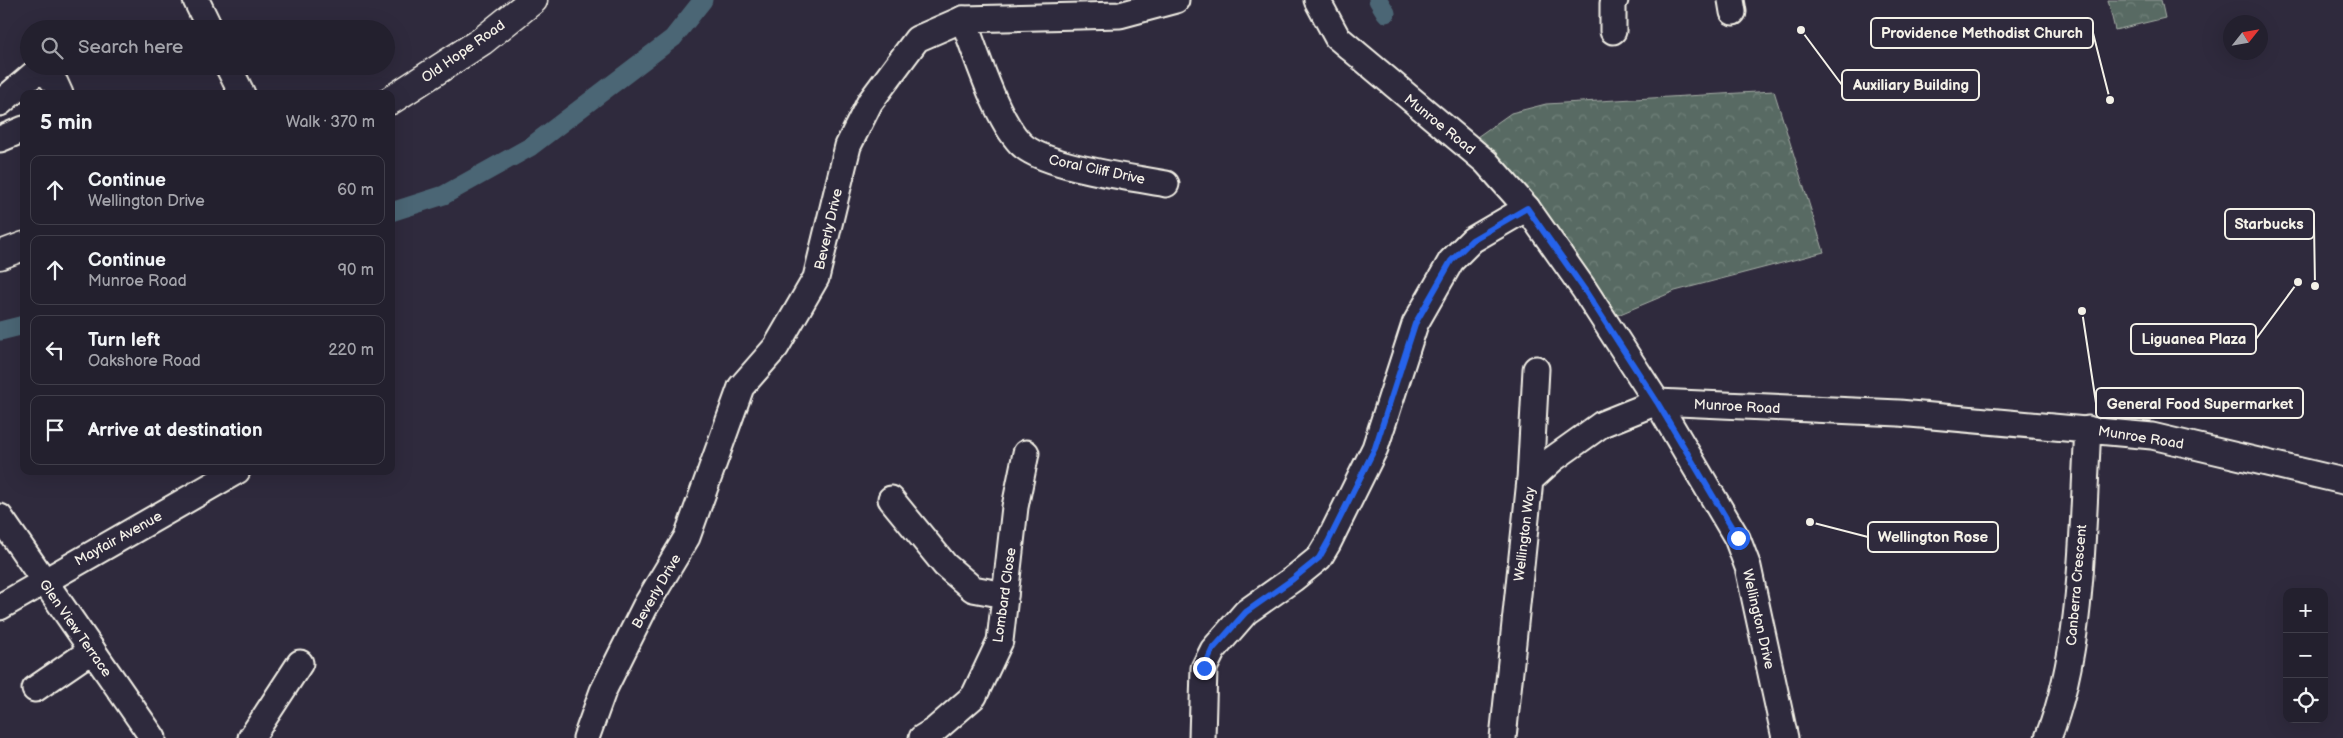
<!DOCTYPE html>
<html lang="en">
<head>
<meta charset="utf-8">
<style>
  body { margin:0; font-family:"Balsamiq Sans",sans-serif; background:#2f2d3a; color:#f1f3f6 }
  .controls { position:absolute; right:15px; bottom:15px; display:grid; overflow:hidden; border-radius:10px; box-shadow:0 5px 20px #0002 }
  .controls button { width:45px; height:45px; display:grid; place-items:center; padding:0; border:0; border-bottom:1px solid #403e4a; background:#23202e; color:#f1f3f6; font:25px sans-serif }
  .compass { position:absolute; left:2223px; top:15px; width:45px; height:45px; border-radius:50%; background:#23202e; box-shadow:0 5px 20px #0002; rotate:59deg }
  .stop { position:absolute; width:15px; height:15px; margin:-11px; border:4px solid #2563eb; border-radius:50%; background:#fff }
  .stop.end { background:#2563eb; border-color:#fff; box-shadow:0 1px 5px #0008 }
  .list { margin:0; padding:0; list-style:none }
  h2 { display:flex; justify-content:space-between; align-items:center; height:65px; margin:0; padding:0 20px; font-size:21px }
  h2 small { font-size:16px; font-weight:400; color:#a3a3aa }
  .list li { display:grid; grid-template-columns:32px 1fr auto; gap:15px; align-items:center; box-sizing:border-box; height:70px; margin:0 10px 10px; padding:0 10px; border:1px solid #403e4a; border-radius:10px }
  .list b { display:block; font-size:19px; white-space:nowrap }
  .list p { margin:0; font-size:16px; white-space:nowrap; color:#a3a3aa }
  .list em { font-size:16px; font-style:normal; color:#a3a3aa }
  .icon { flex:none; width:28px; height:28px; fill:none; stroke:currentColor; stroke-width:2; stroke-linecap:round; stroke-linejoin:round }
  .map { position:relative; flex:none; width:2343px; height:738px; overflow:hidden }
  .search { position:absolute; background:#23202e; box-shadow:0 5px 20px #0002; left:20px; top:20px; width:375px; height:55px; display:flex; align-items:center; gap:12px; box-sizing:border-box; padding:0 18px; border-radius:28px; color:#a3a3aa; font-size:19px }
  .panel { position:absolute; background:#23202e; box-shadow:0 5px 20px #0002; left:20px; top:90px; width:375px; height:385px; border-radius:10px }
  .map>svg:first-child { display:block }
  .forest { fill:url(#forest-crowns); stroke:#a6aea6 }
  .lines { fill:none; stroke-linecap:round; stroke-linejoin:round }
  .canal { stroke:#4c6674; stroke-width:19 }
  .minor-casing { stroke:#f4f1e8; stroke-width:29 }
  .major-casing { stroke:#f4f1e8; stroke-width:31 }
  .minor { stroke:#2f2a3d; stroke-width:25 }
  .major { stroke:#2f2a3d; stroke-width:28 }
  .route { stroke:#2563eb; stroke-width:6 }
  .labels { text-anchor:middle; stroke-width:4; stroke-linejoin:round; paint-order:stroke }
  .street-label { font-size:14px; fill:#f4f1e8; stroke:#2f2a3d }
  .leader { fill:none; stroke:#f4f1e8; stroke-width:2 }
  .callout-dot { fill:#f4f1e8; stroke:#2f2a3d; stroke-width:2 }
  .callout { fill:#2f2a3d; stroke:#f4f1e8; stroke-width:2 }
  .callout-label { font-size:15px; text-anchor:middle; font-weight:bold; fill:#f4f1e8 }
</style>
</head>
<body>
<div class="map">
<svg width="2343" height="738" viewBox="0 0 2343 738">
  <defs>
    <pattern id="forest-crowns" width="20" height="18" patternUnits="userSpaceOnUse" patternTransform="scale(1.25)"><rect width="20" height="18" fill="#596b64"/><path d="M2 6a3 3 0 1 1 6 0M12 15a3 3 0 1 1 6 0" fill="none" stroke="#71817a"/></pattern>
  </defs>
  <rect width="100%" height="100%" fill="#2f2a3d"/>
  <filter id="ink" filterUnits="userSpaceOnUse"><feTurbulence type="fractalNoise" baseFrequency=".02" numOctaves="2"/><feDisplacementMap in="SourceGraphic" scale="10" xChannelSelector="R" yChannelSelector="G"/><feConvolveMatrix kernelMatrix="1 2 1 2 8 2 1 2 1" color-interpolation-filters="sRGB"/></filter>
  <g filter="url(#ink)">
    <g class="forest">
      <polygon points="2108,0 2161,0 2165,18 2115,30"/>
      <polygon points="1774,91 1824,252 1675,291 1613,317 1528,196 1477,137 1511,113 1546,104"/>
    </g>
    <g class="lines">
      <g class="canal">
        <polyline points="1378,0 1386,13"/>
        <polyline points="391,212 444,195 530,147 673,38 703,0"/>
        <polyline points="0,331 24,325"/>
      </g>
      <g class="minor-casing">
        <g id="minor">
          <polyline points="196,0 210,29"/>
          <polyline points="1317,0 1337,37 1486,162 1527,208 1584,289 1657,402 1737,538 1748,567 1785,738"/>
          <polyline points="1731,0 1733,12"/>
          <path d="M963,19c13,34 33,99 57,124 22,24 111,34 146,41"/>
          <polyline points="1613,31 1613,3 1615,0"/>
          <polyline points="228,66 242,94"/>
          <polyline points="0,103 35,73 47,74 55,83 60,94"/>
          <polyline points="0,139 24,129"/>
          <polyline points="1530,480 1536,369"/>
          <polyline points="891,499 945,565 973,589 1005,595"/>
          <polyline points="0,517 153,738"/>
          <polyline points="0,607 237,471"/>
          <polyline points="35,689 92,650"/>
          <polyline points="251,738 300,663"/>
          <polyline points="586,738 603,691 645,607 687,537 741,387 776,347 816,278 848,146 870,102 917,39 963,19 1120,15 1176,0"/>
          <polyline points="922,738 935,730 974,696 1000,641 1015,507 1026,453"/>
          <polyline points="1202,738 1204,668 1213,650 1246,612 1293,579 1319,558 1328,543 1375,448 1415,324 1451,261 1472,240 1527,208"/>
          <polyline points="1503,738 1530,480 1553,459 1602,424 1657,402 1899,413 2152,436 2343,481"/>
          <path d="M2048,738c36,-91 34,-212 40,-309"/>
        </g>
      </g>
      <g class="major-casing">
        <g id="major">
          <polyline points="391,100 482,41 533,0"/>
          <polyline points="0,255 24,246"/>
        </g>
      </g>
      <use href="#minor" class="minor"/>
      <use href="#major" class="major"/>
    </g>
  </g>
  <g class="lines" filter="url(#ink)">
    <polyline class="route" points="1204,668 1212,650 1246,612 1293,579 1319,558 1328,542 1375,448 1415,324 1451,261 1472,240 1527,208 1584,289 1657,402 1738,538"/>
  </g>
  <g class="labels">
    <g class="street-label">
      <text transform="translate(463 51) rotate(-35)" y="5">Old Hope Road</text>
      <text transform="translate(1440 124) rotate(39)" y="5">Munroe Road</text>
      <text transform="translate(1097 169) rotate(12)" y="5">Coral Cliff Drive</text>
      <text transform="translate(828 229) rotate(-77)" y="5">Beverly Drive</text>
      <text transform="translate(1737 406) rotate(3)" y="5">Munroe Road</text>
      <text transform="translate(2141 437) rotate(9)" y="5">Munroe Road</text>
      <text transform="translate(1524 534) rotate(-83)" y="5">Wellington Way</text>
      <text transform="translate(118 538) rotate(-29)" y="5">Mayfair Avenue</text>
      <text transform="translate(2076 585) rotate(-85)" y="5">Canberra Crescent</text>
      <text transform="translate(656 591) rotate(-60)" y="5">Beverly Drive</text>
      <text transform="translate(1004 595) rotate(-82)" y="5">Lombard Close</text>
      <text transform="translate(1759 619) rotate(77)" y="5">Wellington Drive</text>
      <text transform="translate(76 628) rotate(55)" y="5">Glen View Terrace</text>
    </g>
  </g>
  <path class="leader" d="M2110 100L2093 33M1801 30L1842 85M2315 286L2314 224M2298 282L2256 339M2082 311L2096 403M1810 522L1868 537"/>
  <g class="callout-dot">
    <circle cx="2110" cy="100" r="5"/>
    <circle cx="1801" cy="30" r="5"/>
    <circle cx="2315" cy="286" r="5"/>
    <circle cx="2298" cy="282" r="5"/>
    <circle cx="2082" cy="311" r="5"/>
    <circle cx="1810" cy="522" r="5"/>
  </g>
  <g class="callout">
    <rect x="1871" y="18" width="222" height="30" rx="5"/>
    <rect x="1842" y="70" width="137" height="30" rx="5"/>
    <rect x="2225" y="209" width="89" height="30" rx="5"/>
    <rect x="2131" y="324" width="125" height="30" rx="5"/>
    <rect x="2096" y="388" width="207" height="30" rx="5"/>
    <rect x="1868" y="522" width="130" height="30" rx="5"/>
  </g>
  <g class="callout-label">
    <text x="1982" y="38">Providence Methodist Church</text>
    <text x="1911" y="90">Auxiliary Building</text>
    <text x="2269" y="229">Starbucks</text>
    <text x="2194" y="344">Liguanea Plaza</text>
    <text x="2200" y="409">General Food Supermarket</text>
    <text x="1933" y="542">Wellington Rose</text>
  </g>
</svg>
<div class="controls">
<button>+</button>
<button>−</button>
<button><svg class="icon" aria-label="locate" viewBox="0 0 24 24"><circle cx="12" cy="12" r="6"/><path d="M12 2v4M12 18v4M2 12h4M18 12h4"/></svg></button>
</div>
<svg class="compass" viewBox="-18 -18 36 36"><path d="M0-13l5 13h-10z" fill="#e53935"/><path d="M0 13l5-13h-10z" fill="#a3a3aa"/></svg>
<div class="stop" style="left:1738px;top:538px"></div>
<div class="stop end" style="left:1204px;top:668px"></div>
<div class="search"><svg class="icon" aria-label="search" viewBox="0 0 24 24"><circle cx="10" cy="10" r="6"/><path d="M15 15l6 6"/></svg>Search here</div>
<section class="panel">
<h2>5 min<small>Walk · 370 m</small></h2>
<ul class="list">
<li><svg class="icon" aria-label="ahead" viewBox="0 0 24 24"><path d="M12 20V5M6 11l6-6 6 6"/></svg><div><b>Continue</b><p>Wellington Drive</p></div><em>60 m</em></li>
<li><svg class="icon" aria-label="ahead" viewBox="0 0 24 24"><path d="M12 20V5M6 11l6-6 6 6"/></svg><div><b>Continue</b><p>Munroe Road</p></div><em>90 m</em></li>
<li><svg class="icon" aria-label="left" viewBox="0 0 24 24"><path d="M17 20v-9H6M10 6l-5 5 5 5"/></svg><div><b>Turn left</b><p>Oakshore Road</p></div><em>220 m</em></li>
<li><svg class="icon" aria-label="arrive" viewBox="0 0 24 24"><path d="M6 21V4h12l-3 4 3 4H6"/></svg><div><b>Arrive at destination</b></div></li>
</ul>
</section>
</div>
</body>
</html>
